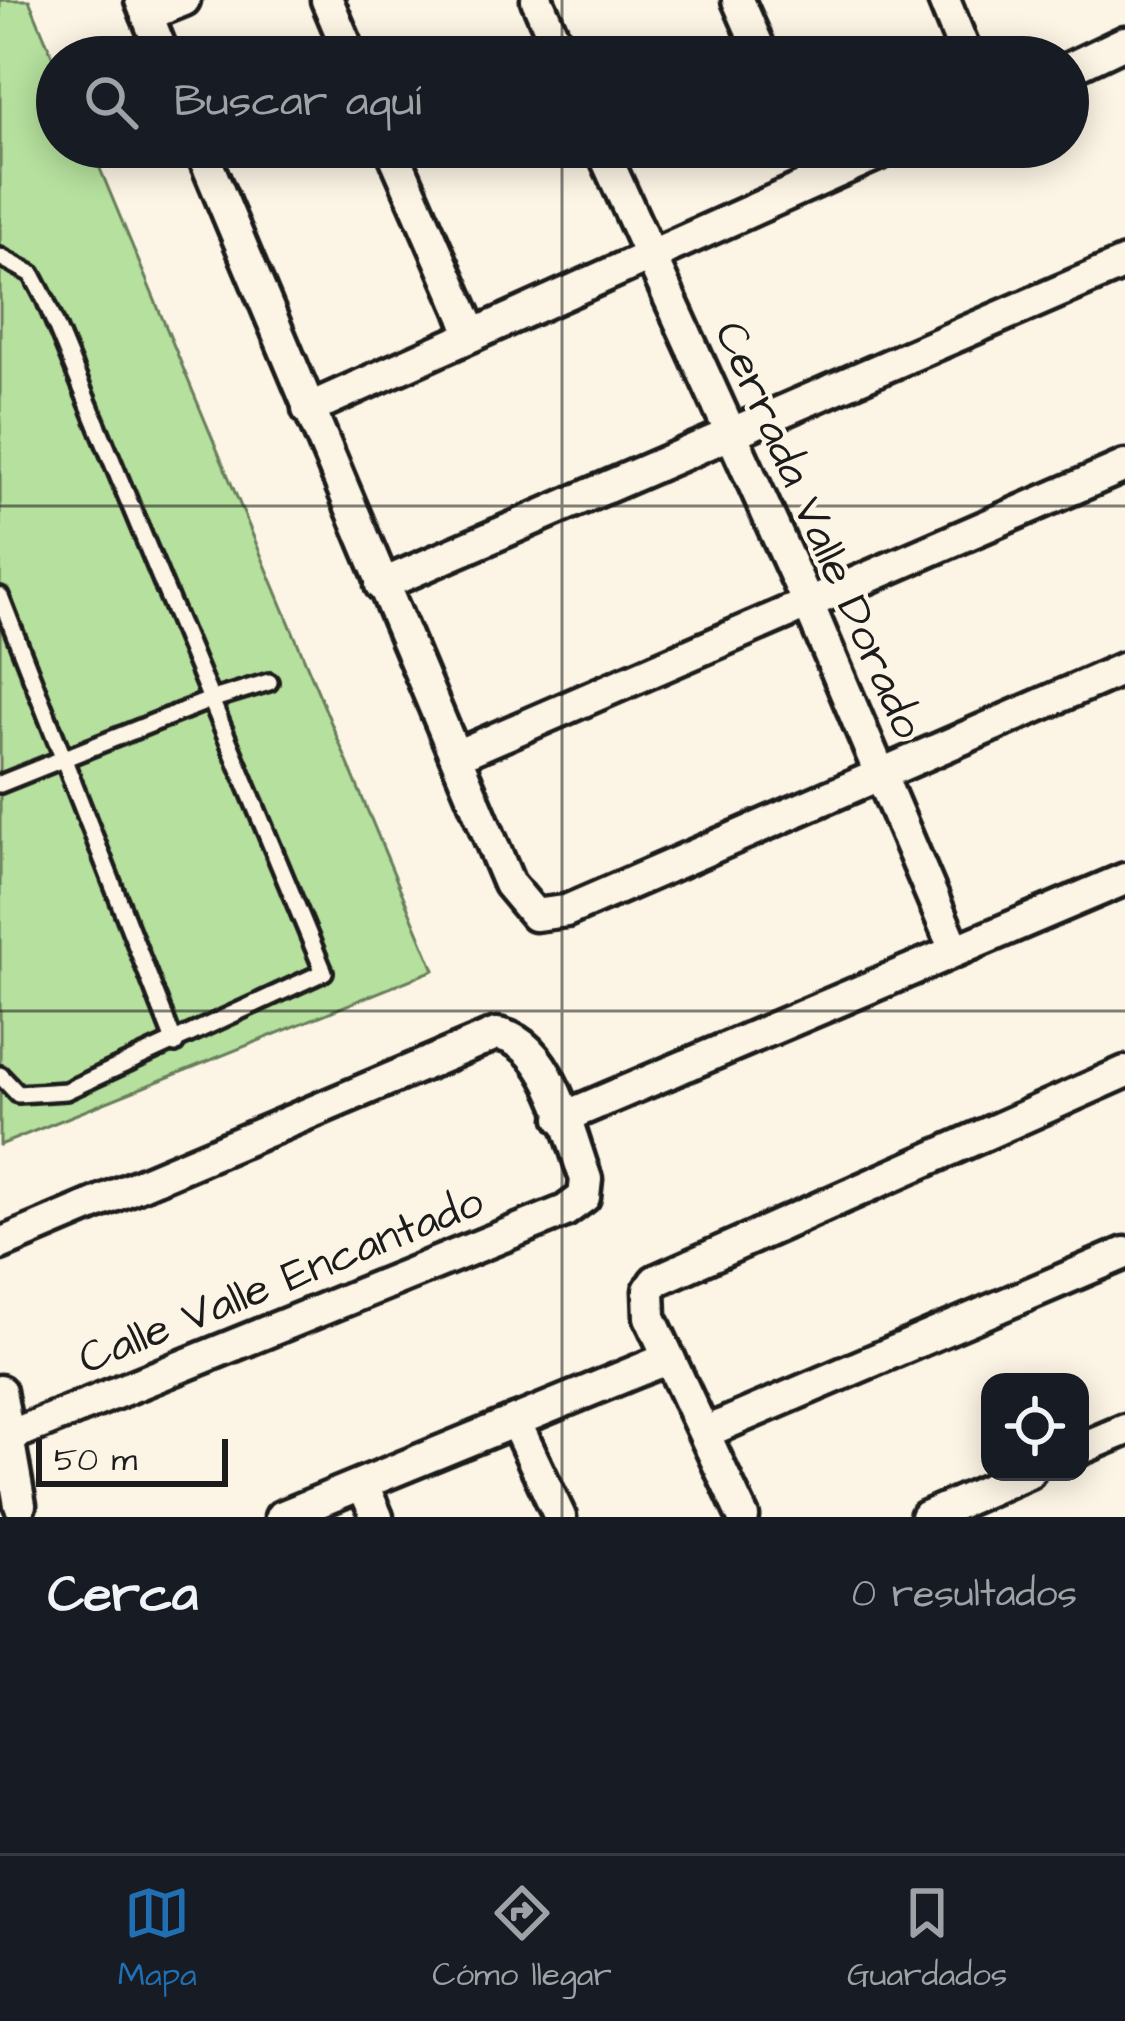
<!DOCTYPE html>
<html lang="es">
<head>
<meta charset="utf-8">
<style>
  body { margin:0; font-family:"Architects Daughter",sans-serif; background:#242831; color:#f1f3f6 }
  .controls { position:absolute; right:36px; bottom:36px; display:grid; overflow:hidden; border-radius:24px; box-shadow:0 6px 30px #0003 }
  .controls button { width:108px; height:108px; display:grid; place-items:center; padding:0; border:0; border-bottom:3px solid #363941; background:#171b24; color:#f1f3f6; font:60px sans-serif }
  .scale { position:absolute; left:36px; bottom:30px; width:192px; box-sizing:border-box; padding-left:12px; border:6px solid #1c1c1c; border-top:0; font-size:33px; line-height:42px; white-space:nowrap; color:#1c1c1c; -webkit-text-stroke:9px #fcf5e5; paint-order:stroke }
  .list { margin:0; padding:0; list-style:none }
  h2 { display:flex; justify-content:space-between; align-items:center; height:156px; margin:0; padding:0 48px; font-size:51px }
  h2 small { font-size:39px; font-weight:400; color:#9ea1a6 }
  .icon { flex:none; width:66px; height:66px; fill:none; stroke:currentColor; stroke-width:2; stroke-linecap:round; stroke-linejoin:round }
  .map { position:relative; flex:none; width:1125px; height:1517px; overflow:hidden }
  .search { position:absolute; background:#171b24; box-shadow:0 6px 30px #0003; left:36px; right:36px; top:36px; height:132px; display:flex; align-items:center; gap:30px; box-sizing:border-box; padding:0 42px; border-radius:66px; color:#9ea1a6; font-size:45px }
  .sheet { height:336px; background:#171b24 }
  nav { display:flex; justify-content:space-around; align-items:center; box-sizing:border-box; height:168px; border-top:3px solid #363941; background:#171b24; font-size:33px; color:#9ea1a6 }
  nav a { display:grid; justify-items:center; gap:6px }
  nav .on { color:#1f6fb2 }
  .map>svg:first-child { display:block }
  .green { fill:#b5e09d; stroke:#687e5c; stroke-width:3 }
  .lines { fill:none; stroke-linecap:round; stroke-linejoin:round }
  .lane-casing { stroke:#1c1c1c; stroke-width:24 }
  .street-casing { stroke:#1c1c1c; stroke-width:39 }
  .lane { stroke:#fcf5e5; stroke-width:15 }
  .street { stroke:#fcf5e5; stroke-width:30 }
  .grid { fill:none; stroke:#1c1c1c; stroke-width:3; stroke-opacity:0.55 }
  .labels { text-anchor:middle; stroke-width:9; stroke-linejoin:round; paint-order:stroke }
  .street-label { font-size:45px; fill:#1c1c1c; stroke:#fcf5e5 }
</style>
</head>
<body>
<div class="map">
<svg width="1125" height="1517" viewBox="0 0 1125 1517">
  <rect width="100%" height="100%" fill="#fcf5e5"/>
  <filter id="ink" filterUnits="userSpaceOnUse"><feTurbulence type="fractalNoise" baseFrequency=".00833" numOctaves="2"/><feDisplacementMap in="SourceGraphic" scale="24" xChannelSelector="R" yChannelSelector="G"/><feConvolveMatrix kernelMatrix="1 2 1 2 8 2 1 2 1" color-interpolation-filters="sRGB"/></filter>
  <g filter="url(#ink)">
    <polygon class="green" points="0,0 29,0 57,67 57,147 91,147 434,970 0,1145"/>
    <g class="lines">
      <g class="lane-casing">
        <g id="lane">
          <polyline points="0,257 32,274 45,299 324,972 66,1091 18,1094 0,1075"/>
          <polyline points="0,596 175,1044"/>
          <polyline points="0,784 210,700 269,682"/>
        </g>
      </g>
      <g class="street-casing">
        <g id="street">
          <polyline points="141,0 164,57"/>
          <polyline points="327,0 351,57"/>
          <polyline points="537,0 562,57"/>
          <polyline points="738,0 763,57"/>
          <polyline points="944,0 967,57"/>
          <polyline points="147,15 184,0"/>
          <polyline points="1068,69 1125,42"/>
          <polyline points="200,147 509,884 535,915 566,911 1125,668"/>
          <polyline points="391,147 473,335"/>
          <polyline points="601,147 807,601 955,950"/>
          <polyline points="802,147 816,180"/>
          <polyline points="308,409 893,147"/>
          <polyline points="381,585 1125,263"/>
          <polyline points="456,756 1125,466"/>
          <polyline points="562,1118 1125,879"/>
          <path d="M0,1244l496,-210c54,6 73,100 90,145l-2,18 -19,14 -558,226"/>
          <polyline points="0,1391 20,1505"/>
          <polyline points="515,1421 560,1517"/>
          <polyline points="706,1432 1125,1253"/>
          <polyline points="1080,1449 1125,1430"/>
          <polyline points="363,1485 377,1517"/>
          <polyline points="281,1517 669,1358"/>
          <polyline points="743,1517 650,1317 649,1290 655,1281 1125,1072"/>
          <polyline points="926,1517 1029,1472"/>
        </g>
      </g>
      <use href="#lane" class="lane"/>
      <use href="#street" class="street"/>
    </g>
  </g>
  <path class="grid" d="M562,0v57M562,147v1370M0,506h1125M0,1011h1125"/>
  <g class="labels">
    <g class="street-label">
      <text transform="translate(821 529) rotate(66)" y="16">Cerrada Valle Dorado</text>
      <text transform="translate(280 1278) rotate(-22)" y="16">Calle Valle Encantado</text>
    </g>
  </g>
</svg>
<div class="controls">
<button><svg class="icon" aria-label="locate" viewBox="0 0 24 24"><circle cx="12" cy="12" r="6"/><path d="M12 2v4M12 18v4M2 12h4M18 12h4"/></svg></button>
</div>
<div class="scale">50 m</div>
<div class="search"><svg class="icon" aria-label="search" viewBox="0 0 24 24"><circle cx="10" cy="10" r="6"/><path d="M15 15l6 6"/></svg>Buscar aquí</div>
</div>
<section class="sheet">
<h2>Cerca<small>0 resultados</small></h2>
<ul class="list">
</ul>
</section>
<nav>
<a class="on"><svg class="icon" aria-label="map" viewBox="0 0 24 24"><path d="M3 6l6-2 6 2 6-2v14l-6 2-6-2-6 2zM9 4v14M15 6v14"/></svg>Mapa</a>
<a><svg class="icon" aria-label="directions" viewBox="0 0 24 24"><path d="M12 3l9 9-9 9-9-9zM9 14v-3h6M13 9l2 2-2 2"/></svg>Cómo llegar</a>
<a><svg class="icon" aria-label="saved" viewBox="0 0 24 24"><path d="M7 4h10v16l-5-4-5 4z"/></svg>Guardados</a>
</nav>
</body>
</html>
